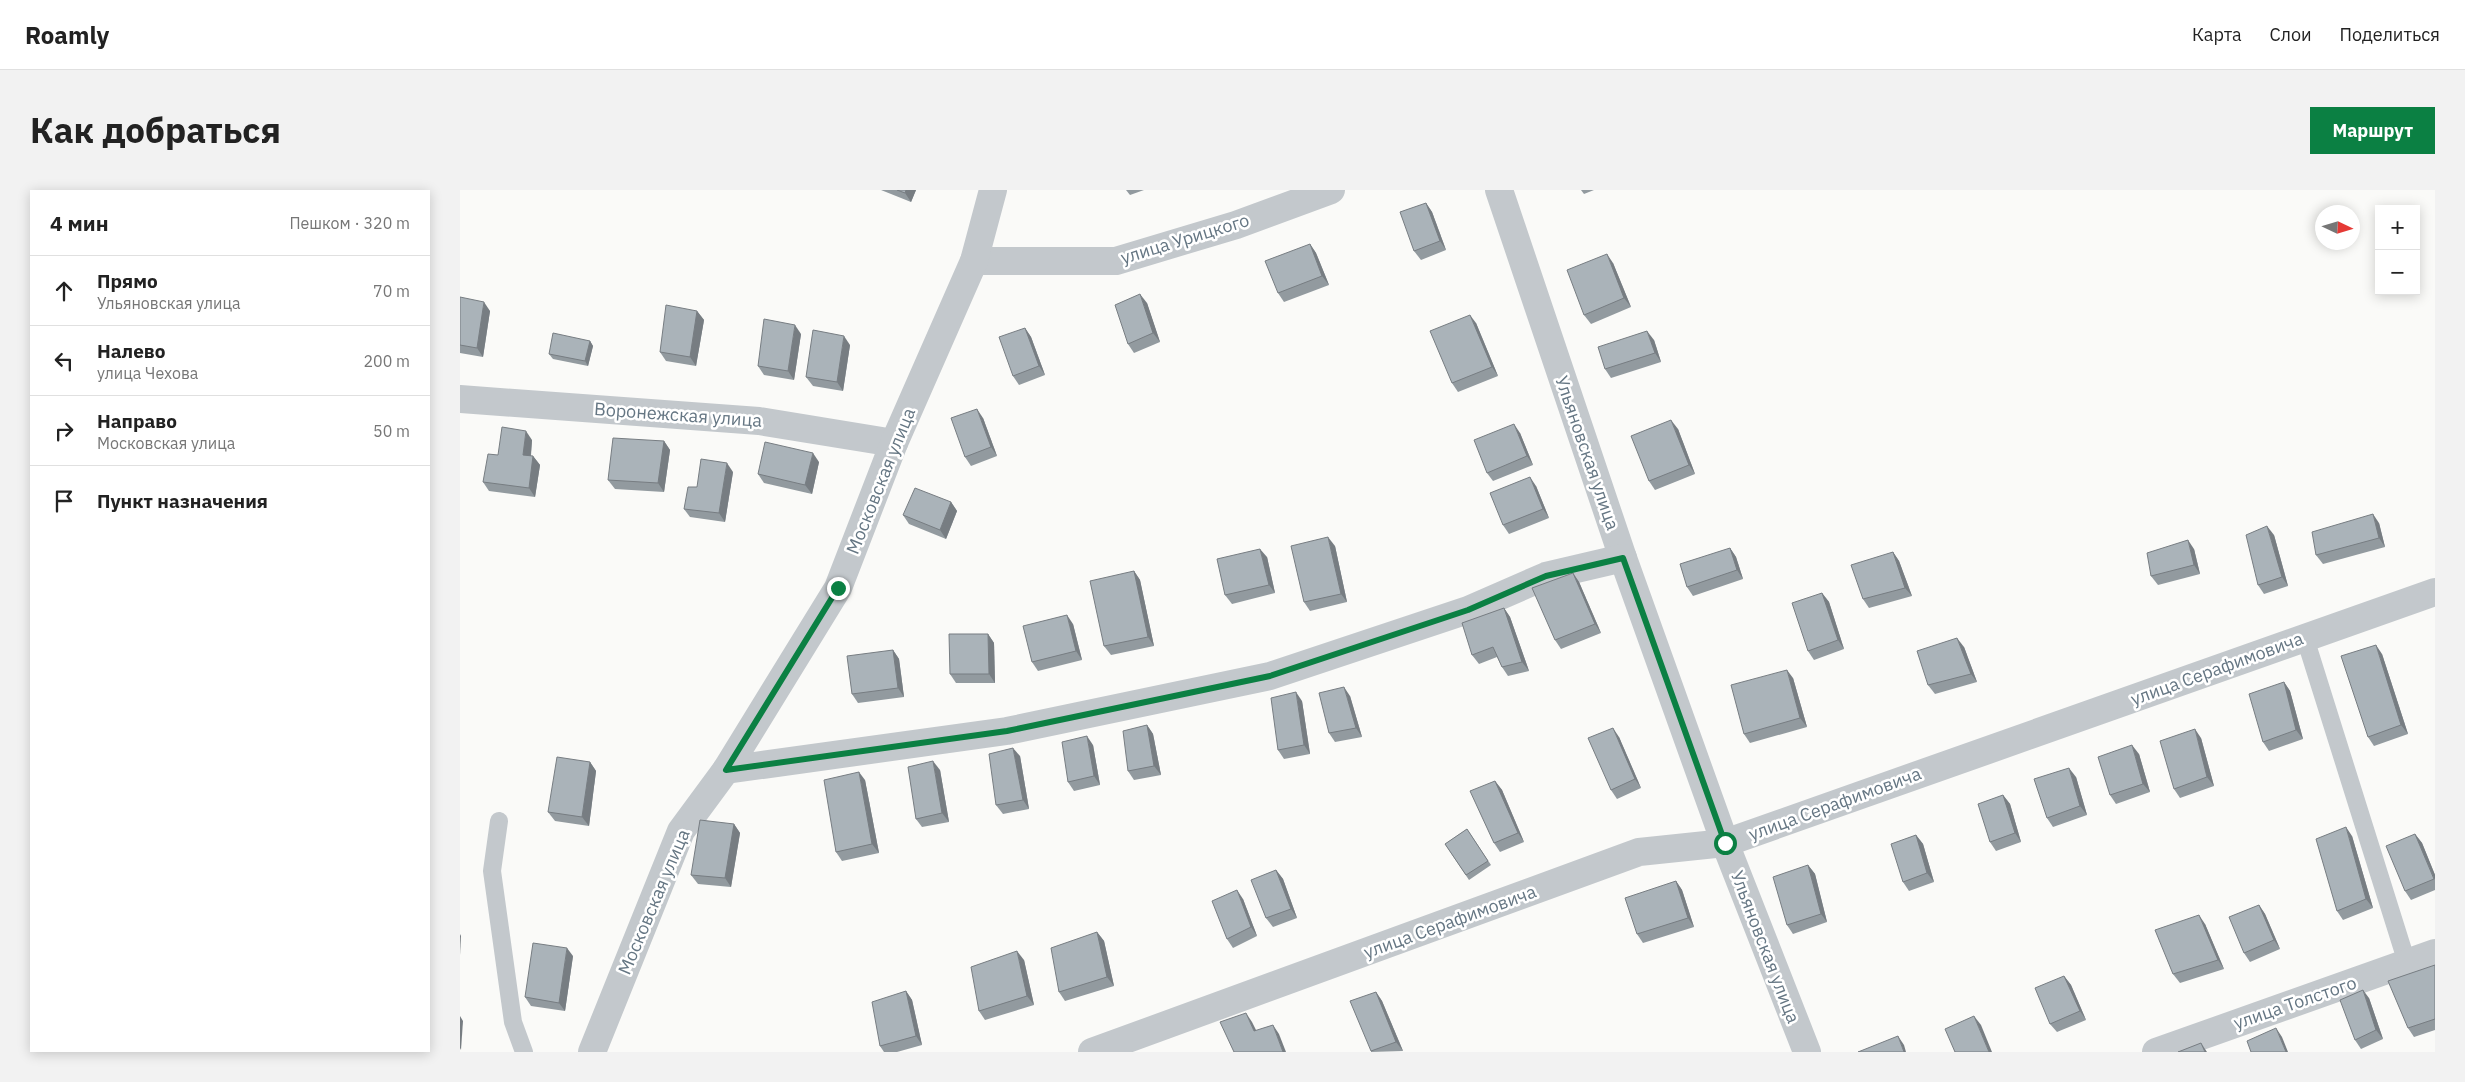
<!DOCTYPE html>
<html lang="ru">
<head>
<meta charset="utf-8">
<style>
  body { margin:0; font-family:"IBM Plex Sans",sans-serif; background:#f2f2f2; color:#222 }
  .controls { position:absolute; right:15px; top:15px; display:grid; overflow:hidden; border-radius:0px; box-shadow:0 2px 12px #0003 }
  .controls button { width:45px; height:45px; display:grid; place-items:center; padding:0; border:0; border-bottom:1px solid #e0e0e0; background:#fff; color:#222; font:25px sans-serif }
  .compass { position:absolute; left:1855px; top:15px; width:45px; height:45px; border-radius:50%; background:#fff; box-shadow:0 2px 12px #0003; rotate:94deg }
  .stop { position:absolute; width:15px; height:15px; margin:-11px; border:4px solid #0b8043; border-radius:50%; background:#fff }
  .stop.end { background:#0b8043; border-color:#fff; box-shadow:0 1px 5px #0008 }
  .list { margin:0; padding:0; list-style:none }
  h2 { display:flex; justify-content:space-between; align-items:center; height:65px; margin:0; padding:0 20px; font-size:21px }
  h2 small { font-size:16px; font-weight:400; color:#767676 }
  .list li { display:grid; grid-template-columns:32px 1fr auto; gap:15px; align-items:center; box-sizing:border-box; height:70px; padding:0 20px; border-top:1px solid #e0e0e0 }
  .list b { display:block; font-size:19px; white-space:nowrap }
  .list p { margin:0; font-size:16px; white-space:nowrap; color:#767676 }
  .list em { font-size:16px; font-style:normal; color:#767676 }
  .icon { flex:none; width:28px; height:28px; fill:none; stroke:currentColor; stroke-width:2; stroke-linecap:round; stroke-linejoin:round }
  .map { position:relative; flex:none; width:1975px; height:862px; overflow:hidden; border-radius:0px }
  header { display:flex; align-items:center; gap:30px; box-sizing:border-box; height:70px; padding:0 25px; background:#fff; border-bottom:1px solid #e0e0e0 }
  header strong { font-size:24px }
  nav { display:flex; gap:28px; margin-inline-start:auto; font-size:18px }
  .intro { display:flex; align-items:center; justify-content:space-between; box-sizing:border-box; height:120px; padding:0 30px }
  h1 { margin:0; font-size:35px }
  .button { padding:12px 22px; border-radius:0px; background:#0b8043; color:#fff; font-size:18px; font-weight:700 }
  main { display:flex; gap:30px; padding:0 30px }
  aside { flex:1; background:#fff; border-radius:0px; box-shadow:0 2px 12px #0003 }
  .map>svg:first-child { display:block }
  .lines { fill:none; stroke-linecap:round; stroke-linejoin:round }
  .service { stroke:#c3c8cc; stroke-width:18 }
  .minor { stroke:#c3c8cc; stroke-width:28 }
  .wall { fill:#929a9f }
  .shaded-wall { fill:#777d82 }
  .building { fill:#aab3b9; stroke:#777d82 }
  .route { stroke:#0b8043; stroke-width:6 }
  .labels { text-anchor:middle; stroke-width:5; stroke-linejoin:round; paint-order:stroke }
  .street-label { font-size:18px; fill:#657683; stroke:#fff }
</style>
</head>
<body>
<header>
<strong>Roamly</strong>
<nav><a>Карта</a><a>Слои</a><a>Поделиться</a></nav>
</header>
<div class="intro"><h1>Как добраться</h1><a class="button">Маршрут</a></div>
<main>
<aside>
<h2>4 мин<small>Пешком · 320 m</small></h2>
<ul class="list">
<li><svg class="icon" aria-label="ahead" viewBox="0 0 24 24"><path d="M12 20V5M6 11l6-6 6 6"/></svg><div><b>Прямо</b><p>Ульяновская улица</p></div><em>70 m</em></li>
<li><svg class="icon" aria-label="left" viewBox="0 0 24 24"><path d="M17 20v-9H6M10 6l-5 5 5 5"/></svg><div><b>Налево</b><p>улица Чехова</p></div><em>200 m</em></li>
<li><svg class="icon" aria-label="right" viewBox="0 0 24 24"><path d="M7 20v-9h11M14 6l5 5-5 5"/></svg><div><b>Направо</b><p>Московская улица</p></div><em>50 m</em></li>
<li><svg class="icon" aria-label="arrive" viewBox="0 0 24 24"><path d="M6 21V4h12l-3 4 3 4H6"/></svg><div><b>Пункт назначения</b></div></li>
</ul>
</aside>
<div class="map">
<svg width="1975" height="862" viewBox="0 0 1975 862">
  <rect width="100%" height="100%" fill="#fafaf8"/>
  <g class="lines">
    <g class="service">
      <polyline points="1845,448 1947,773"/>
      <polyline points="39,631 32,681 53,832 64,862"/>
    </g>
    <g class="minor">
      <polyline points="1039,0 1163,368 1265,653 1347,862"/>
      <polyline points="514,71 656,71 776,35 871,0"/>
      <polyline points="0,209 299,231 434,253"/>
      <polyline points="266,580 547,541 810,486 1008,420 1086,386 1163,368"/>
      <polyline points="132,862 221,641 266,580 378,398 434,253 514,71 533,0"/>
      <polyline points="632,862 1179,662 1265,653 1975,402"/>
      <polyline points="1696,862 1975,763"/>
    </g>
  </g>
  <g class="wall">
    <polygon points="421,0 456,0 451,12"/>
    <polygon points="666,0 684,0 670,5"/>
    <polygon points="1121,0 1134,0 1124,4"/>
    <polygon points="966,13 972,22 986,60 961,70 954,61"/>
    <polygon points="850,54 856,63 869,95 824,112 818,103"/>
    <polygon points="1153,73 1171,117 1131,134 1124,125"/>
    <polygon points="0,107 30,121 23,167 0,163"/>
    <polygon points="687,113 700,152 674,163 668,154"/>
    <polygon points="237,121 244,130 236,176 206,171 200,162"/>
    <polygon points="1016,133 1038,186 998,202 992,193"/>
    <polygon points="565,138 571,147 585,185 559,195 553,186"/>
    <polygon points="341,144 334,190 304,185 298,176"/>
    <polygon points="1194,150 1201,172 1151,188 1145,179"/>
    <polygon points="130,151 133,156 128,176 93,169 89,164"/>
    <polygon points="390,155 383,201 353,196 346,187"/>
    <polygon points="523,228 537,266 511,276 505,267"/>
    <polygon points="1218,239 1235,284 1195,300 1189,291"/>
    <polygon points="1060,243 1073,275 1033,291 1027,283"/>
    <polygon points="72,250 71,266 73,266 80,275 75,307 29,301 23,292 38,265"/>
    <polygon points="204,251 210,260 204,302 155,299 148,290"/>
    <polygon points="359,272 352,304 304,293 298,284"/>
    <polygon points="273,282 265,332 230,327 224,319 237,297"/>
    <polygon points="1076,296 1089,328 1049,344 1043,335"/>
    <polygon points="491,312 497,321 486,349 449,334 443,325"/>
    <polygon points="1919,333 1925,357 1863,374 1856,365"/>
    <polygon points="1814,345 1828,396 1804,404 1798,395"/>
    <polygon points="875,356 887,412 850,421 844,412"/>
    <polygon points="1270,358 1276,367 1283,389 1233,406 1227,397"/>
    <polygon points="1734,359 1740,384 1698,395 1691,386"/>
    <polygon points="1433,362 1439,371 1452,406 1409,418 1403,409"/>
    <polygon points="807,367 815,403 772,414 765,405"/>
    <polygon points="674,381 680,390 694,456 651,465 644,456"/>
    <polygon points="1113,383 1119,392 1141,443 1101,459 1095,450"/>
    <polygon points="1362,403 1369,412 1384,459 1354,470 1348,461"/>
    <polygon points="1044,418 1050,427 1069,481 1048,486 1042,477 1037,467 1019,474 1012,465"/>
    <polygon points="613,434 622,470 578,481 572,472"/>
    <polygon points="528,444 534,453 535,493 496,493 490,484"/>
    <polygon points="1504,457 1517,492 1475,504 1468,495"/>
    <polygon points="433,460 439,469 444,507 398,513 392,504"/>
    <polygon points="1922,464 1948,544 1914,556 1908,547"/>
    <polygon points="1333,488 1347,537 1290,553 1284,544"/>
    <polygon points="1824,492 1830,501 1843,549 1809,561 1803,552"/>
    <polygon points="890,506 902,547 875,552 869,543"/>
    <polygon points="842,511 850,564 824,569 818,560"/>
    <polygon points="687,535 693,544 701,585 674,590 668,581"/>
    <polygon points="1159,547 1181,598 1157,609 1151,600"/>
    <polygon points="1741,548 1754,596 1720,608 1714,599"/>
    <polygon points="633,555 640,595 614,601 608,592"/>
    <polygon points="1679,564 1690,602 1656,614 1650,605"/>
    <polygon points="560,566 569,619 543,624 536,615"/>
    <polygon points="130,572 136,581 129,636 95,631 88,622"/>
    <polygon points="480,580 489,632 462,637 456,629"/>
    <polygon points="1616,587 1627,625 1593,637 1587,628"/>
    <polygon points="405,590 419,663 382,671 376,662"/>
    <polygon points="1035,591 1042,600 1064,652 1040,662 1034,653"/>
    <polygon points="1543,605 1550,614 1561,652 1536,661 1530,652"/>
    <polygon points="274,634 280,643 271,697 238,694 231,685"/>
    <polygon points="1007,639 1031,675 1009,690 985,654"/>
    <polygon points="1955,644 1962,653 1975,685 1975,700 1951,710 1945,701"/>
    <polygon points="1456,645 1463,654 1474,692 1449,701 1443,692"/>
    <polygon points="1892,646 1913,718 1883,730 1877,721"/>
    <polygon points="1348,675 1355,684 1367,732 1333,744 1327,735"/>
    <polygon points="816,680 823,689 837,728 813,737 806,728"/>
    <polygon points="1216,691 1222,700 1234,737 1183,753 1177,744"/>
    <polygon points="783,709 797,746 773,758 767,749"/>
    <polygon points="1799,715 1805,724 1820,759 1790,772 1784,763"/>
    <polygon points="1745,734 1764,779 1720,793 1713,784"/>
    <polygon points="637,742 644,751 654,796 605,811 599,802"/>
    <polygon points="113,766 105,821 71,816 65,807"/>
    <polygon points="564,770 574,815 525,830 519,821"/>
    <polygon points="1975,775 1975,840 1954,847 1948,838"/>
    <polygon points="1604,786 1611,795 1626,830 1597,842 1590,834"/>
    <polygon points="446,801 452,810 462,855 437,862 424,862 420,856"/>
    <polygon points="916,802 922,811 943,861 911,862 911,861"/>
    <polygon points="1909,808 1923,849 1901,859 1895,850"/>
  </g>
  <g class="shaded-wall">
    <polygon points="446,0 456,0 451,12 445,3"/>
    <polygon points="966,13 972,22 986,60 980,51"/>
    <polygon points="850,54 856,63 869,95 862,86"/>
    <polygon points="1147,64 1153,73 1171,117 1164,108"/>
    <polygon points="680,104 687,113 700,152 693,143"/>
    <polygon points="24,112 30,121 23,167 17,158"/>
    <polygon points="237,121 244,130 236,176 230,167"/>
    <polygon points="1010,125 1016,133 1038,186 1032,177"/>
    <polygon points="335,135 341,144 334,190 328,181"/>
    <polygon points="565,138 571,147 585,185 579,176"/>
    <polygon points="1187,141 1194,150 1201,172 1195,163"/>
    <polygon points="384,146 390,155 383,201 377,192"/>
    <polygon points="130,151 133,156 128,176 125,171"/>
    <polygon points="517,219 523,228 537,266 531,257"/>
    <polygon points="1211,230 1218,239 1235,284 1229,275"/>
    <polygon points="1054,234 1060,243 1073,275 1067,266"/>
    <polygon points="66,241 72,250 70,274 63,265"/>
    <polygon points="204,251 210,260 204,302 198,293"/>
    <polygon points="353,263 359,272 352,304 345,295"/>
    <polygon points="73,266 80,275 75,307 69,298"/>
    <polygon points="267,273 273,282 265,332 259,323"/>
    <polygon points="1070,287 1076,296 1089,328 1083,319"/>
    <polygon points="491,312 497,321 486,349 480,340"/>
    <polygon points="1913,324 1919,333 1925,357 1919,348"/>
    <polygon points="1807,336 1814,345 1828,396 1822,387"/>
    <polygon points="868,347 875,356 887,412 881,404"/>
    <polygon points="1728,350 1734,359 1740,384 1734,375"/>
    <polygon points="1270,358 1276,367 1283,389 1277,380"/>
    <polygon points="800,359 807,367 815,403 809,395"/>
    <polygon points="1433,362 1439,371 1452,406 1445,398"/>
    <polygon points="674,381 680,390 694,456 688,447"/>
    <polygon points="1113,383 1119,392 1141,443 1135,434"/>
    <polygon points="1362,403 1369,412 1384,459 1378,450"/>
    <polygon points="1044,418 1050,427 1069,481 1062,472"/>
    <polygon points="607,425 613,434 622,470 616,461"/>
    <polygon points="528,444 534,453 535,493 529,484"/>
    <polygon points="1497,448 1504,457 1517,492 1511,484"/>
    <polygon points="1916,455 1922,464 1948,544 1941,535"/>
    <polygon points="433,460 439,469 444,507 438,498"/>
    <polygon points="1327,480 1333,488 1347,537 1340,528"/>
    <polygon points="1824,492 1830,501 1843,549 1836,540"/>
    <polygon points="884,497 890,506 902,547 896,538"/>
    <polygon points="836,502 842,511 850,564 844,555"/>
    <polygon points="687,535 693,544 701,585 694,576"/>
    <polygon points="1153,538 1159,547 1181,598 1175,589"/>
    <polygon points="1735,539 1741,548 1754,596 1747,587"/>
    <polygon points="627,546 633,555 640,595 634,586"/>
    <polygon points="1672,555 1679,564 1690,602 1683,594"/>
    <polygon points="553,558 560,566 569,619 563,610"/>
    <polygon points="473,571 480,580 489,632 482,623"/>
    <polygon points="130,572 136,581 129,636 122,627"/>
    <polygon points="1609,578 1616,587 1627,625 1620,616"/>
    <polygon points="399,582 405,590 419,663 412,654"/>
    <polygon points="1035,591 1042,600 1064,652 1058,643"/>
    <polygon points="1543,605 1550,614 1561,652 1555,643"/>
    <polygon points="274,634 280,643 271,697 265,688"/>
    <polygon points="1886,637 1892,646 1913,718 1906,709"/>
    <polygon points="1955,644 1962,653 1975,685 1975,690"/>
    <polygon points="1456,645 1463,654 1474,692 1467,683"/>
    <polygon points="1348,675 1355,684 1367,732 1361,724"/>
    <polygon points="816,680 823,689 837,728 831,719"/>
    <polygon points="1216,691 1222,700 1234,737 1228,728"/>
    <polygon points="777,700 783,709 797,746 791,737"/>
    <polygon points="1799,715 1805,724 1820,759 1814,750"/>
    <polygon points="1739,725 1745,734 1764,779 1758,770"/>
    <polygon points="637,742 644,751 654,796 647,787"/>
    <polygon points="0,744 1,746 0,765"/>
    <polygon points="107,758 113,766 105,821 99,813"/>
    <polygon points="557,761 564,770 574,815 567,806"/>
    <polygon points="1604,786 1611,795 1626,830 1620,821"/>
    <polygon points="1903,800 1909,808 1923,849 1916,840"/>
    <polygon points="446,801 452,810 462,855 456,846"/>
    <polygon points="916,802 922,811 943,861 936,852"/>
    <polygon points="786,823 792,832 801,850 794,841"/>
    <polygon points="0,826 3,831 1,860 0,858"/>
    <polygon points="1514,826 1521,835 1532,862 1529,862"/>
    <polygon points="813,835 819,844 826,862 823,862"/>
    <polygon points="1816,838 1822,847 1828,862 1826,862"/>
    <polygon points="1438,846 1444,855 1446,862 1444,862"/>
    <polygon points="1741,853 1747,862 1745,862"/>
  </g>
  <g class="building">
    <polygon points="437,0 446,0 445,3"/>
    <polygon points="966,13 980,51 954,61 940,22"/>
    <polygon points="850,54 862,86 818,103 805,71"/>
    <polygon points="1147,64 1164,108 1124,125 1107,80"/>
    <polygon points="680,104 693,143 668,154 655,115"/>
    <polygon points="0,107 24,112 17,158 0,155"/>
    <polygon points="206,115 237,121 230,167 200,162"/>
    <polygon points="1010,125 1032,177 992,193 970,141"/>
    <polygon points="304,129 335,135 328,181 298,176"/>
    <polygon points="565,138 579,176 553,186 539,147"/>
    <polygon points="353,140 384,146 377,192 346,187"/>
    <polygon points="1187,141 1195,163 1145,179 1138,157"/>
    <polygon points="93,143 130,151 125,171 89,164"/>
    <polygon points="517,219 531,257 505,267 491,228"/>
    <polygon points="1211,230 1229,275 1189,291 1171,246"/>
    <polygon points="1054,234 1067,266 1027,283 1014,250"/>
    <polygon points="42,237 66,241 63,265 73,266 69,298 23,292 28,264 38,265"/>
    <polygon points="153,248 204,251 198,293 148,290"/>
    <polygon points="305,252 353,263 345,295 298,284"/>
    <polygon points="241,269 267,273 259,323 224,319 228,297 237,297"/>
    <polygon points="1070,287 1083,319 1043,335 1030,303"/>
    <polygon points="455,298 491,312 480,340 443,325"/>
    <polygon points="1913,324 1919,348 1856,365 1852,342"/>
    <polygon points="1807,336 1822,387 1798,395 1786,345"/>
    <polygon points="868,347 881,404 844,412 831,356"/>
    <polygon points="1728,350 1734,375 1691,386 1687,363"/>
    <polygon points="1270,358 1277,380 1227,397 1220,374"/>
    <polygon points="800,359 809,395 765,405 757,369"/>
    <polygon points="1433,362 1445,398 1403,409 1391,375"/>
    <polygon points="674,381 688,447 644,456 630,391"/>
    <polygon points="1113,383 1135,434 1095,450 1072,398"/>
    <polygon points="1362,403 1378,450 1348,461 1332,413"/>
    <polygon points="1044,418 1062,472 1042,477 1033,457 1012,465 1002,433"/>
    <polygon points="607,425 616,461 572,472 563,436"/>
    <polygon points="489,444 528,444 529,484 490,484"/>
    <polygon points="1497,448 1511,484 1468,495 1457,461"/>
    <polygon points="1916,455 1941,535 1908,547 1881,466"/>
    <polygon points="433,460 438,498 392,504 387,466"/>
    <polygon points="1327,480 1340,528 1284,544 1271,495"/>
    <polygon points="1824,492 1836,540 1803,552 1789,504"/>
    <polygon points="884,497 896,538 869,543 859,503"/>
    <polygon points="836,502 844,555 818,560 811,508"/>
    <polygon points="687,535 694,576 668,581 663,541"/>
    <polygon points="1153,538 1175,589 1151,600 1128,548"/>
    <polygon points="1735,539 1747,587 1714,599 1700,551"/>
    <polygon points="627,546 634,586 608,592 602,552"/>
    <polygon points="1672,555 1683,594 1650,605 1638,567"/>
    <polygon points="553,558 563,610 536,615 529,564"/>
    <polygon points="97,567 130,572 122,627 88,622"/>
    <polygon points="473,571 482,623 456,629 448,577"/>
    <polygon points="1609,578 1620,616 1587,628 1574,589"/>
    <polygon points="399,582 412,654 376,662 364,590"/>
    <polygon points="1035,591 1058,643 1034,653 1010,601"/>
    <polygon points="1543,605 1555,643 1530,652 1518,614"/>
    <polygon points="240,630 274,634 265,688 231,685"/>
    <polygon points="1886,637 1906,709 1877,721 1856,649"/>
    <polygon points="1007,639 1028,671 1006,685 985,654"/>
    <polygon points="1955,644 1974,689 1945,701 1926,656"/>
    <polygon points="1456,645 1467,683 1443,692 1431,654"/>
    <polygon points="1348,675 1361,724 1327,735 1313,687"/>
    <polygon points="816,680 831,719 806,728 791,690"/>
    <polygon points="1216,691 1228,728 1177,744 1165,708"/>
    <polygon points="777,700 791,737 767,749 752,711"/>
    <polygon points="1799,715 1814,750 1784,763 1769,727"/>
    <polygon points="1739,725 1758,770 1713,784 1695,740"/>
    <polygon points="637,742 647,787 599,802 591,758"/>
    <polygon points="73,753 107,758 99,813 65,807"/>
    <polygon points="557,761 567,806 519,821 511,777"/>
    <polygon points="1975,775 1975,829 1948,838 1928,791"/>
    <polygon points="1604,786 1620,821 1590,834 1575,798"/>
    <polygon points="1903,800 1916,840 1895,850 1880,810"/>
    <polygon points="446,801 456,846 420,856 412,812"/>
    <polygon points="916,802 936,852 911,861 890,811"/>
    <polygon points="786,823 794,841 813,835 823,862 774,862 760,832"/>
    <polygon points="1514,826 1529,862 1495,862 1485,839"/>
    <polygon points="1816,838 1826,862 1791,862 1787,851"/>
    <polygon points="1438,846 1444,862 1398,862"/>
    <polygon points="1741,853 1745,862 1718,862"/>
  </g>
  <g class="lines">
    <polyline class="route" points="378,398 266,580 547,541 810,486 1008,420 1086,386 1163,368 1265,653"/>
  </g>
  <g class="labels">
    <g class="street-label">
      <text transform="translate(725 49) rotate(-17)" y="6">улица Урицкого</text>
      <text transform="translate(218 225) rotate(4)" y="6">Воронежская улица</text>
      <text transform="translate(1127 263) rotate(71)" y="6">Ульяновская улица</text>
      <text transform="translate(421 291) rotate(-68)" y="6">Московская улица</text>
      <text transform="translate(1757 479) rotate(-20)" y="6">улица Серафимовича</text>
      <text transform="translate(1375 614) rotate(-20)" y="6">улица Серафимовича</text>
      <text transform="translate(194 712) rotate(-67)" y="6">Московская улица</text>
      <text transform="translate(990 732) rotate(-20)" y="6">улица Серафимовича</text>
      <text transform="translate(1305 757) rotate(69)" y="6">Ульяновская улица</text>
      <text transform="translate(1835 813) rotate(-19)" y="6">улица Толстого</text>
    </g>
  </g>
</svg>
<div class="controls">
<button>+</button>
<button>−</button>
</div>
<svg class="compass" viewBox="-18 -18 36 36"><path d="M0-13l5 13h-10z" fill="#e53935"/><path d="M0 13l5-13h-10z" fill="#767676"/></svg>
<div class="stop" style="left:1265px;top:653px"></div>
<div class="stop end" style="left:378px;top:398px"></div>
</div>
</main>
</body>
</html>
